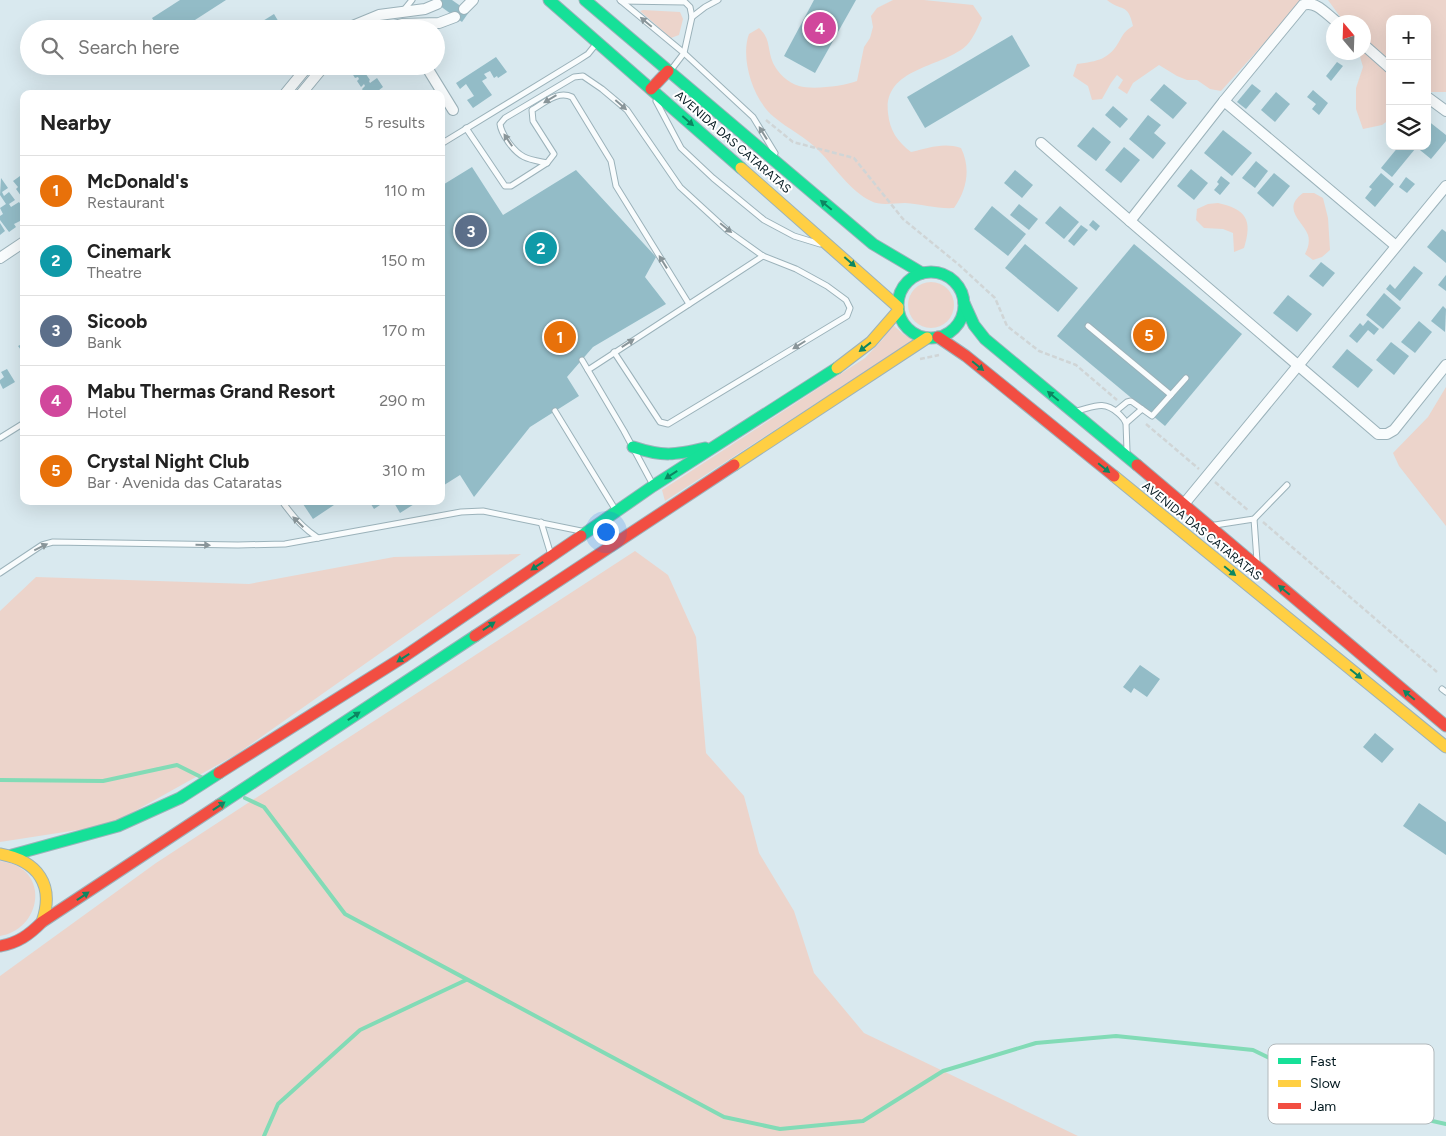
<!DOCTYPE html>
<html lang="en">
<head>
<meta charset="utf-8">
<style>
  body { margin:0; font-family:Figtree,sans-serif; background:#f2f2f2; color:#222 }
  .controls { position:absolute; right:15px; top:15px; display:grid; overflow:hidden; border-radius:10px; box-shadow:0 5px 20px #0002 }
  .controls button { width:45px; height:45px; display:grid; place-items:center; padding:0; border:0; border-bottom:1px solid #e0e0e0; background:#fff; color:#222; font:25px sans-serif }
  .compass { position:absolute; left:1326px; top:15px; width:45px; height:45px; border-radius:50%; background:#fff; box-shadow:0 5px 20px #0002; rotate:341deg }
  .you { position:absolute; left:605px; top:531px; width:18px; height:18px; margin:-12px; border:4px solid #fff; border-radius:50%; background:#1a73e8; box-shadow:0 0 0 8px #1a73e833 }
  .badge { display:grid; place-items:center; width:32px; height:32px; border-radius:50%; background:#4c6067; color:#fff; font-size:16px; font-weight:700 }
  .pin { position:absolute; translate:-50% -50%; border:2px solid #fff; box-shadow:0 1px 5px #0006 }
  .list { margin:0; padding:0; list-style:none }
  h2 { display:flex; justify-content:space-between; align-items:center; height:65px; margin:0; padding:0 20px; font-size:21px }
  h2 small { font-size:16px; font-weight:400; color:#767676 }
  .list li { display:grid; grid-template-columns:32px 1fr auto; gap:15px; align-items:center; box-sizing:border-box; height:70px; padding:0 20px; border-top:1px solid #e0e0e0 }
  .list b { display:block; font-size:19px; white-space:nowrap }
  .list p { margin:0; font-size:16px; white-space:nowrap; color:#767676 }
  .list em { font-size:16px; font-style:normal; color:#767676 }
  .icon { flex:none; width:28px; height:28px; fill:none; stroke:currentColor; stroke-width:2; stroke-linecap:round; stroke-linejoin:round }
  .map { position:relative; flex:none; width:1446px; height:1136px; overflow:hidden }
  .search { position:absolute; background:#fff; box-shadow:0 5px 20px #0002; left:20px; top:20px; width:425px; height:55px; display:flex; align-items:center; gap:12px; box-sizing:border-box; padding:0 18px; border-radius:28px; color:#767676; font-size:19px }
  .panel { position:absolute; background:#fff; box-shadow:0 5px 20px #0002; left:20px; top:90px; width:425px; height:415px; border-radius:10px }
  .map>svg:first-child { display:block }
  .green { fill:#ecd4cb }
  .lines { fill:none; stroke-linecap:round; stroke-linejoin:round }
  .stream { stroke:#82dbb6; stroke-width:4 }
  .building { fill:#93bcc7 }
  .lane-casing { stroke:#9bb2ba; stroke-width:7 }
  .street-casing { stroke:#9bb2ba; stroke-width:12 }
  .fast-casing { stroke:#9bb2ba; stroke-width:13 }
  .slow-casing { stroke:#9bb2ba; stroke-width:13 }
  .jam-casing { stroke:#9bb2ba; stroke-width:13 }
  .path { stroke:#d0d5d6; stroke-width:2.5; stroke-dasharray:5 2.5; stroke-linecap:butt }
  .lane { stroke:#f9fcfd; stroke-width:5 }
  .street { stroke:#f9fcfd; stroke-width:10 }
  .fast { stroke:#16e098; stroke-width:11 }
  .slow { stroke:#ffcf43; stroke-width:11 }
  .jam { stroke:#f24e42; stroke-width:11 }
  .oneway { fill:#899599 }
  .oneway2 { fill:#0c8661 }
  .labels { text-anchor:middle; stroke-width:4; stroke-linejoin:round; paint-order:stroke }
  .street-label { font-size:12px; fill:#00171e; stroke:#fff }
  .key { fill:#fff; stroke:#b2b9bc; stroke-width:1 }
  .key-label { font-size:14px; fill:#00171e }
</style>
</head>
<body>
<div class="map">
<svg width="1446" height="1136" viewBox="0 0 1446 1136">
  <rect width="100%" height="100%" fill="#d9e9ef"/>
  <g class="green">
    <path d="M893,0h31l49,5 9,13c-4,9 -8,19 -15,27 -24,23 -84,22 -79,68 2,18 9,28 23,39 18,-4 32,-10 50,-4 10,20 6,42 -7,60 -17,1 -32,-4 -49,-5 -11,0 -25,3 -34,-2 -21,-10 -36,-34 -52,-50 -13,-14 -31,-22 -45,-34 -21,-17 -34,-59 -25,-83l10,-6c12,11 8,21 14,35 5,10 15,20 26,23 14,4 45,0 58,-5l7,-34 6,-9 3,-11 -2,-11 6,-8z"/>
    <path d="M1107,0h196l-82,91 -11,-2 -13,-9h-10l-10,-4 -18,-11 -26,18 -6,11 -9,-6 5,-8 -6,-5 -6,8 -9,16 -10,1 -4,-14 -15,-10 4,-12c21,-3 32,-4 43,-24 4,-7 5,-9 13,-14 -5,-24 -12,-14 -26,-26z"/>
    <polygon points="1328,0 1446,0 1446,92 1432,92 1427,94 1427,19 1390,19 1390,119 1382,125 1363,129 1356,109 1356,88 1363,67 1359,53 1364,52 1364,22 1344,22"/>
    <polygon points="643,10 680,12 683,19 679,35 671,38 640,11"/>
    <path d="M1303,193h11l9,5 5,20 2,32 -8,7 -9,3 -8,-6c3,-6 5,-12 3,-19 -5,-14 -27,-26 -5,-42z"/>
    <path d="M1218,203c28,6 35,17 26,45l-10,4 -1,-19 -10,-4 -19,-1 -8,-8 1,-11 11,-5z"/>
    <circle cx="931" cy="305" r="23"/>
    <polygon points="892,324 903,334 914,340 665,501 662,490 865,358 883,339"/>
    <polygon points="1446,387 1446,526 1399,466 1393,453 1428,417"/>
    <polygon points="635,551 668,575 696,637 706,753 744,796 759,853 794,911 814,973 864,1033 1078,1136 0,1136 0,976 156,863"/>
    <polygon points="521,554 237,754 110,825 0,842 0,611 36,577 249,584 394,557"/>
    <path d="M0,861c5,1 11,2 15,4 34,15 23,65 -15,71z"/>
  </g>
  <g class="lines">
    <g class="stream">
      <polyline points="0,780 103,781 177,765 203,778"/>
      <polyline points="245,798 264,807 345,914 724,1117 780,1129 863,1121 943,1071 1036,1043 1116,1036 1253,1050 1370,1107 1446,1124"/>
      <polyline points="264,1136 278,1104 360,1030 466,980"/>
    </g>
  </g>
  <g class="building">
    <polygon points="180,0 226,0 181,29 159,29 152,18"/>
    <polygon points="432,0 452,0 469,12 462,22"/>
    <polygon points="814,0 856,0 815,73 784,56"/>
    <polygon points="274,14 283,29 254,29 253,27"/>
    <polygon points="1012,35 1030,66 925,128 907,97"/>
    <polygon points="496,57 507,72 498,78 497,76 494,78 490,71 484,74 487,78 482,81 492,95 473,108 467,100 474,96 466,84 460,89 456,83"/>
    <polygon points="1337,62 1343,66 1331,81 1326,76"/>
    <polygon points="349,66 356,66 358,69 361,67 370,80 369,81 370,83 377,78 383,87 374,94 365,94 362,89 365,86 364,84 361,87 357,81 359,79 358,77 355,78 350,70 351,69"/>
    <polygon points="366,66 393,66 391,71"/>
    <polygon points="1164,84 1187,103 1173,119 1150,100"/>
    <polygon points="1252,84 1261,91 1246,109 1237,102"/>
    <polygon points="1313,90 1328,103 1319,115 1312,109 1316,104 1307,97"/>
    <polygon points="1276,92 1290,104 1275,122 1261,110"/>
    <polygon points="1113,106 1128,119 1120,128 1105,115"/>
    <polygon points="1148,115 1161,125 1154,133 1166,143 1153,159 1129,139"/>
    <polygon points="1427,120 1446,135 1446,141 1431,159 1415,146 1427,146"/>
    <polygon points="1093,127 1111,142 1096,161 1077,146"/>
    <polygon points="1223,130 1252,153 1232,176 1204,153"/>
    <polygon points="1399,146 1411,146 1415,149 1392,177 1381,168"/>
    <polygon points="1124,147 1140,160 1121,183 1105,170"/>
    <polygon points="1256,161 1268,171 1255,188 1242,178"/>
    <polygon points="472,167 503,215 576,170 656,257 645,277 666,304 593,347 567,377 579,396 530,427 474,497 460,475 441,487 441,186"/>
    <polygon points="1191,169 1208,183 1194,200 1177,186"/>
    <polygon points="1015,170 1033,185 1022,198 1004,183"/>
    <polygon points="1274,173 1290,186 1273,207 1257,193"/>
    <polygon points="1381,173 1394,184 1375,207 1365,198 1372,189 1369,187"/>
    <polygon points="20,176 24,181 24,200 16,189 18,187 13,181"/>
    <polygon points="1221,176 1230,183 1220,195 1214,190 1219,184 1217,182"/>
    <polygon points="1406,177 1415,184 1407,193 1399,187"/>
    <polygon points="1,178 8,188 2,192 4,196 9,192 15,200 9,204 11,207 19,202 24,209 24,219 14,224 16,227 9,232 0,220 0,216 3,214 0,208 6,204 0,195"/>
    <polygon points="1019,204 1038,219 1029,230 1010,215"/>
    <polygon points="992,206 1026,234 1008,256 974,229"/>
    <polygon points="1060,206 1079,222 1064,239 1045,223"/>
    <polygon points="1093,220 1100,226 1096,231 1089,225"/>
    <polygon points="0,223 5,231 0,235"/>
    <polygon points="1081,225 1088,230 1074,246 1068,241"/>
    <polygon points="1442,229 1446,232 1446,263 1427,247"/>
    <polygon points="1025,244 1078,288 1058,312 1005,268"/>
    <polygon points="1134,244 1242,334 1165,426 1057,336"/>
    <polygon points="1321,262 1335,273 1323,287 1309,276"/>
    <polygon points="1414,266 1423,273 1400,301 1386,289 1390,284 1395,289"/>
    <polygon points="1446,275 1446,291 1438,285"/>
    <polygon points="1384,293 1401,308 1383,329 1366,315"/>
    <polygon points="1288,295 1312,314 1297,332 1273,313"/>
    <polygon points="1443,306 1446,309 1445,332 1431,321"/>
    <polygon points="1368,320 1379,329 1374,335 1368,330 1357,343 1349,336 1360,323 1363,326"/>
    <polygon points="1419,321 1432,332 1415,353 1401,342"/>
    <polygon points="1391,342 1409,356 1394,375 1376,360"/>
    <polygon points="24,343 24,354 18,346"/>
    <polygon points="1347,349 1373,370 1358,388 1332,367"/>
    <polygon points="7,369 15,382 3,389 0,383 0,380 4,377 1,372"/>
    <polygon points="301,501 340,501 313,519"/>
    <polygon points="369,501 386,501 374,509"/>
    <polygon points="393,501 419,501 400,513"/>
    <polygon points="1140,665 1160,679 1147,697 1134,688 1131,693 1123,687"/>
    <polygon points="1375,733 1394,749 1382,763 1363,747"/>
    <polygon points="1419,803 1446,822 1446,855 1403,826"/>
  </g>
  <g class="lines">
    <g class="lane-casing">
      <g id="lane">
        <polyline points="620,0 684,53 753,117 775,153"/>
        <polyline points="621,1 685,2 690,7 692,17 684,53 671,70"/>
        <polyline points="403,11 412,0"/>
        <polyline points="692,17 705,7 718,0"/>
        <polyline points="656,101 681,148 713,178 764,220 794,236 820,244"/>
        <path d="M466,128l39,58h6l36,-23 7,-9 -21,-33 -1,-11c12,-7 26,-20 40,-13l39,64 5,25 73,118"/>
        <polyline points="441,144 577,61 588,54 596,44"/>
        <path d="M547,163c-19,-4 -26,-4 -38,-20 -4,-6 -8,-11 -9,-19l5,-6 69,-41 9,-1 19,13 25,21 53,77 48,44 35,25 33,13 31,17 19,14 4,8 -3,8 -179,108 -8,-2 -46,-70"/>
        <polyline points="1088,326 1171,395"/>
        <polyline points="582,360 624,431 652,483"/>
        <polyline points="588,370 763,256"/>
        <polyline points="555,411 615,509"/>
        <path d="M1077,411c17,-4 26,-11 41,2 4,4 6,5 8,10l1,28"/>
        <polyline points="1116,411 1127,402 1131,401 1152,416 1186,378"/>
        <polyline points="1126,423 1142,409"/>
        <polyline points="0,438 24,423"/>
        <path d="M282,501c10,15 21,27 36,37"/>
        <polyline points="1254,519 1257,561"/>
        <polyline points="541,522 551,555"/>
        <polyline points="1215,525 1254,519 1287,485"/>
        <polyline points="0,573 42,545 53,542 238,545 285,544 461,512 483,511 581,531"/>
        <polyline points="1442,689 1446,692"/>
      </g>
    </g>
    <g class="street-casing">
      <g id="street">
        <polyline points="464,9 473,0"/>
        <polyline points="345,29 379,15 425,9 437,4"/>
        <polyline points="381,29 402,24 439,23 455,17"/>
        <polyline points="1364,45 1390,68"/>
        <polyline points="426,66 453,110"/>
        <polyline points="285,94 308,66"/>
        <polyline points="301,94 324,66"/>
        <polyline points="1427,97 1446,111"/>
        <polyline points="1224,101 1396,246"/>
        <polyline points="1041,143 1130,221 1378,434 1387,434 1394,430 1446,365"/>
        <path d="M1130,221l94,-120 79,-96c13,-5 24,10 34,17"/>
        <polyline points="0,258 24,242"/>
        <polyline points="1184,504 1446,186"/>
      </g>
    </g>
    <g class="fast-casing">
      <g id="fast">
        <polyline points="549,0 741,168"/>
        <polyline points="585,0 873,244 922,273"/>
        <circle cx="931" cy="305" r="33"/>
        <polyline points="964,303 974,325 985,339 1137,465"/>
        <path d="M633,447c30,10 42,8 72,1"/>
        <polyline points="581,536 653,486 837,368"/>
        <polyline points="219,805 475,636"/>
        <polyline points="12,855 118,826 180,798 219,773"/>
      </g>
    </g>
    <g class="slow-casing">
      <g id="slow">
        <polyline points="741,168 898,307"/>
        <polyline points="837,368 871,342 898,311"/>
        <polyline points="734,465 927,338"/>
        <polyline points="1114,476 1446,747"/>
        <path d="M0,854c38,7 55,31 42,68"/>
      </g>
    </g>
    <g class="jam-casing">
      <g id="jam">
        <polyline points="651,89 668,71"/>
        <polyline points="938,337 966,356 1114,476"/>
        <polyline points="1137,465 1446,726"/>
        <polyline points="475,636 734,465"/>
        <polyline points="219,773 405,656 581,536"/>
        <path d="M0,946c18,-3 29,-11 42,-24l177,-117"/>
      </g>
    </g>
    <g class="path">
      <polyline points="766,120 793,142 854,158 903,219 958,264 995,298 1007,326 1039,351 1076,365 1117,400"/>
      <polyline points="920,359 939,355"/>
      <polyline points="1146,424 1199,469"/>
      <polyline points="1215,482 1249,511"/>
      <polyline points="1263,522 1437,672"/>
    </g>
    <use href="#lane" class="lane"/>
    <use href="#street" class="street"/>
    <use href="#fast" class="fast"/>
    <use href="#slow" class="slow"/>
    <use href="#jam" class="jam"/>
  </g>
  <defs><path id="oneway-solid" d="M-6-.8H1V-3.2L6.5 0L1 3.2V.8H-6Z" transform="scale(1.25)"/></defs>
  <g class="oneway">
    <use href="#oneway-solid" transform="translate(646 22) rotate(-140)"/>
    <use href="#oneway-solid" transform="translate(550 99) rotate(149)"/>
    <use href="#oneway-solid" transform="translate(621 105) rotate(41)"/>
    <use href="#oneway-solid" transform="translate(763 133) rotate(-122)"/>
    <use href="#oneway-solid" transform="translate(508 140) rotate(-124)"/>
    <use href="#oneway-solid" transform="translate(726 228) rotate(39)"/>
    <use href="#oneway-solid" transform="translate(663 262) rotate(-122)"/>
    <use href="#oneway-solid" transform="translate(628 343) rotate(-33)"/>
    <use href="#oneway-solid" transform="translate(799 345) rotate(148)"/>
    <use href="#oneway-solid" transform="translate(298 522) rotate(-135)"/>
    <use href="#oneway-solid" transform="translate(203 545) rotate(1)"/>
    <use href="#oneway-solid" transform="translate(41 547) rotate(-26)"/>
  </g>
  <g class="oneway2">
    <use href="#oneway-solid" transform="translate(688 121) rotate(41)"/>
    <use href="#oneway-solid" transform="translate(826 205) rotate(-140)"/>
    <use href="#oneway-solid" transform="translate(850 262) rotate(41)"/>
    <use href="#oneway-solid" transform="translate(865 347) rotate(142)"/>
    <use href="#oneway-solid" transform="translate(978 366) rotate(39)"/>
    <use href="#oneway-solid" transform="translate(1053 396) rotate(-140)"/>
    <use href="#oneway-solid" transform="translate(1104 468) rotate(39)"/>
    <use href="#oneway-solid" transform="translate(671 475) rotate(147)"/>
    <use href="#oneway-solid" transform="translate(537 566) rotate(146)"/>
    <use href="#oneway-solid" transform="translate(1230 571) rotate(39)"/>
    <use href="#oneway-solid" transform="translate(1284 590) rotate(-140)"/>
    <use href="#oneway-solid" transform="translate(489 626) rotate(-34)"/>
    <use href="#oneway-solid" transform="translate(403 658) rotate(147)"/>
    <use href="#oneway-solid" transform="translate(1356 674) rotate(39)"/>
    <use href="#oneway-solid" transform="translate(1409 695) rotate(-140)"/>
    <use href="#oneway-solid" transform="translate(354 716) rotate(-34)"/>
    <use href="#oneway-solid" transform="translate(219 806) rotate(-34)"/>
    <use href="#oneway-solid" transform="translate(83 896) rotate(-34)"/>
  </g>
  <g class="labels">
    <g class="street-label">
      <text transform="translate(733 142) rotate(41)" y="4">AVENIDA DAS CATARATAS</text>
      <text transform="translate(1202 531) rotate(39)" y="4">AVENIDA DAS CATARATAS</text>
    </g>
  </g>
  <rect x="1268" y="1044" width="166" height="80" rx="8" class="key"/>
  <rect x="1278" y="1058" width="23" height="6" fill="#16e098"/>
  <rect x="1278" y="1080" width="23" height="7" fill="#ffcf43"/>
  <rect x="1278" y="1103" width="23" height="6" fill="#f24e42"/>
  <g class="key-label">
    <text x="1310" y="1066">Fast</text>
    <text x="1310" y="1088">Slow</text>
    <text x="1310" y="1111">Jam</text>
  </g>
</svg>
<div class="controls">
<button>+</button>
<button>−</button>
<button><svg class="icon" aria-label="layers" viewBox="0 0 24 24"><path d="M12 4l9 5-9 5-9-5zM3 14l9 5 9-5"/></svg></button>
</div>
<svg class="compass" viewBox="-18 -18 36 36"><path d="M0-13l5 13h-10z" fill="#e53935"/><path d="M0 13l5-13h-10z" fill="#767676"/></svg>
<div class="you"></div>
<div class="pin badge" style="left:560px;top:337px;background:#e8710a">1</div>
<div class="pin badge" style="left:541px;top:248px;background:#0f9aa8">2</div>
<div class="pin badge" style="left:471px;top:231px;background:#5c6f8a">3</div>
<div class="pin badge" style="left:820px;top:28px;background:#d1479c">4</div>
<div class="pin badge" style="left:1149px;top:335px;background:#e8710a">5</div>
<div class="search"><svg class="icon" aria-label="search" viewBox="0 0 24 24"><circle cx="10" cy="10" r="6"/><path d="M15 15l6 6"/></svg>Search here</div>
<section class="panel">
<h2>Nearby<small>5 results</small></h2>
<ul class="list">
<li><span class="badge" style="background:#e8710a">1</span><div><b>McDonald's</b><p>Restaurant</p></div><em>110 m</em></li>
<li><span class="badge" style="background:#0f9aa8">2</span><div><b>Cinemark</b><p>Theatre</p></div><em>150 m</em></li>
<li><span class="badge" style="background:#5c6f8a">3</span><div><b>Sicoob</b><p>Bank</p></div><em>170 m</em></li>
<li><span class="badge" style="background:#d1479c">4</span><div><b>Mabu Thermas Grand Resort</b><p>Hotel</p></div><em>290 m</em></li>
<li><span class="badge" style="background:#e8710a">5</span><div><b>Crystal Night Club</b><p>Bar · Avenida das Cataratas</p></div><em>310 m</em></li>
</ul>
</section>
</div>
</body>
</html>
